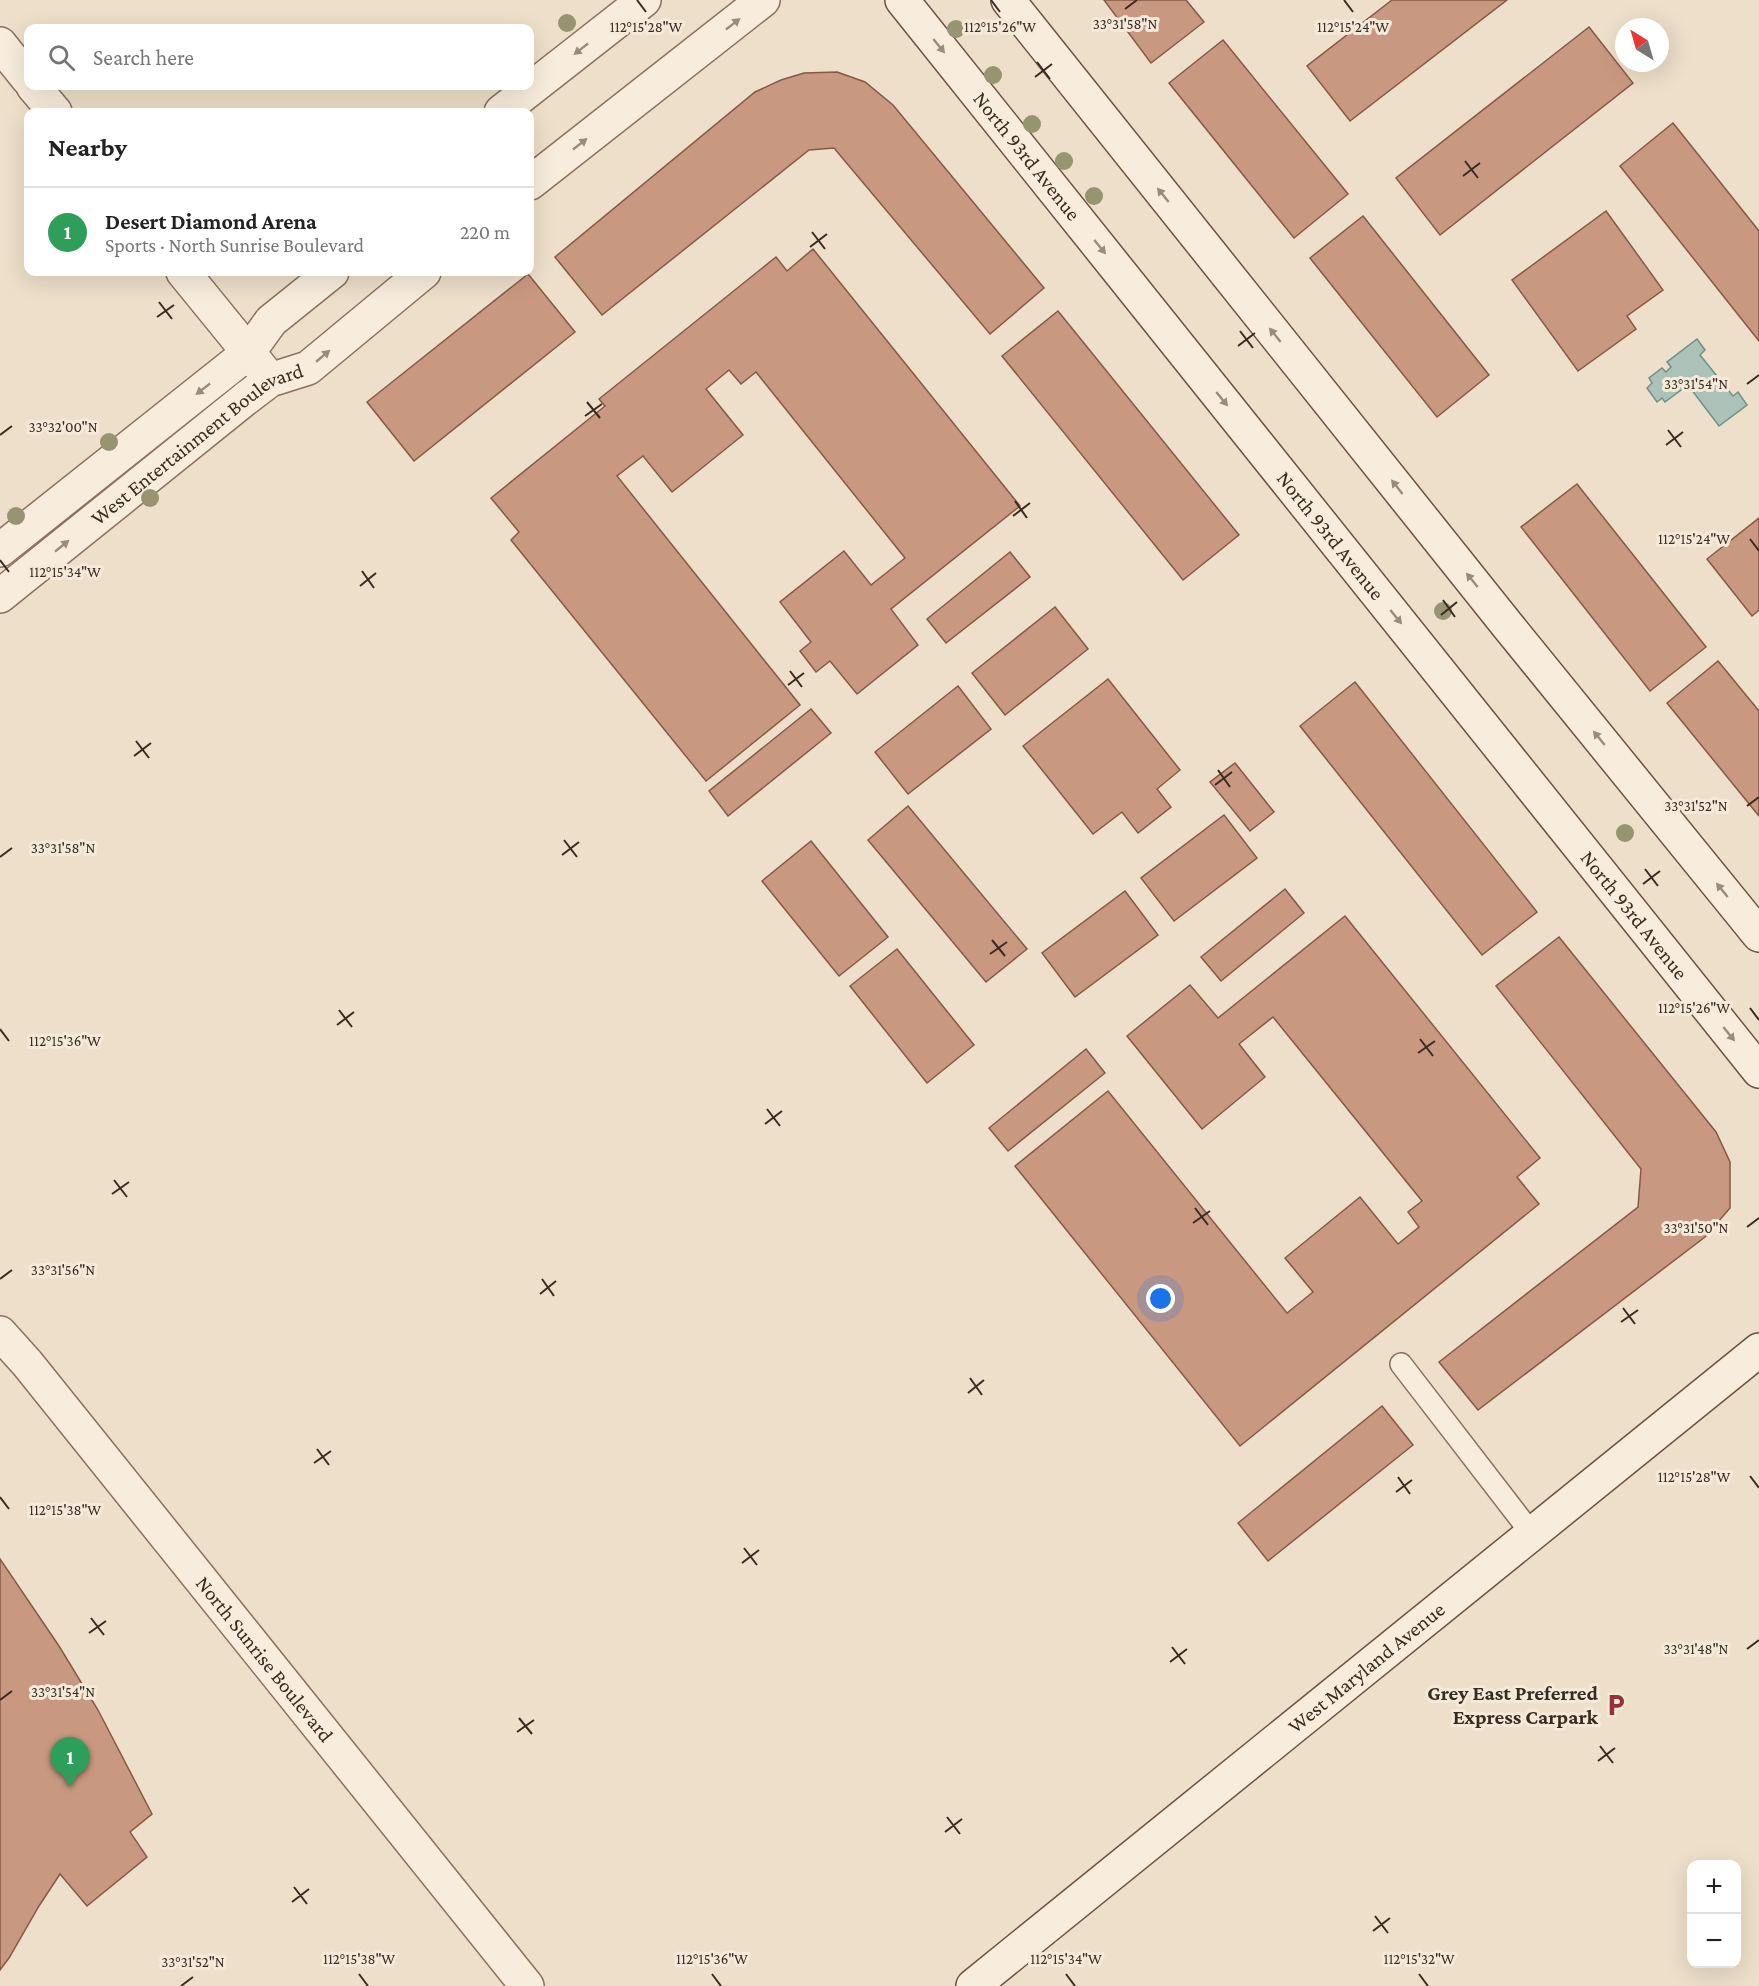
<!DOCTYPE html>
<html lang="en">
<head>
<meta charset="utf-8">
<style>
  body { margin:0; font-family:"Crimson Pro",serif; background:#f2f2f2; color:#222 }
  .controls { position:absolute; right:18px; bottom:18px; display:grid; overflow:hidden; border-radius:12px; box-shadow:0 6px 24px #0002 }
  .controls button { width:54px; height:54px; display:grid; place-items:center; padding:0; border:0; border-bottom:2px solid #e0e0e0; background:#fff; color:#222; font:30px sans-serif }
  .compass { position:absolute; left:1615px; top:18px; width:54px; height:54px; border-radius:50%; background:#fff; box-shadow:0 6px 24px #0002; rotate:323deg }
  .you { position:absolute; left:1161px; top:1299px; width:21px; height:21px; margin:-15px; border:4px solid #fff; border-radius:50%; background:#1a73e8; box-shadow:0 0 0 9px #1a73e833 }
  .badge { display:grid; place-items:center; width:39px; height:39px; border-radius:50%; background:#95313b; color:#fff; font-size:20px; font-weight:700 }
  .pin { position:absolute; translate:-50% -50px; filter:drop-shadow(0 2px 3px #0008) }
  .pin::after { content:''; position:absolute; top:32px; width:21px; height:18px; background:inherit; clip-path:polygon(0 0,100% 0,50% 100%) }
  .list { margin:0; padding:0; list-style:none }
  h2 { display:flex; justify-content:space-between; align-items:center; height:78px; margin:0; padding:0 24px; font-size:26px }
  h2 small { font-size:20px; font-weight:400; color:#767676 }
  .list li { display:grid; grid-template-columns:39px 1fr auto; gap:18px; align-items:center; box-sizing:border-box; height:90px; padding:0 24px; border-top:2px solid #e0e0e0 }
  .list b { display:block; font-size:22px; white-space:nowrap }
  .list p { margin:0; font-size:20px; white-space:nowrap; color:#767676 }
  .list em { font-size:20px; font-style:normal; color:#767676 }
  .icon { flex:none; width:33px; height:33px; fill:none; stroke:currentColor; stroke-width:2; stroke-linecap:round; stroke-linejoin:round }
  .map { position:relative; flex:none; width:1759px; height:1986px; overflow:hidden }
  .search { position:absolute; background:#fff; box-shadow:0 6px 24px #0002; left:24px; top:24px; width:510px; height:66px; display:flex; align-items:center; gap:15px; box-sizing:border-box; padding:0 21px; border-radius:12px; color:#767676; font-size:22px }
  .panel { position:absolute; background:#fff; box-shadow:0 6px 24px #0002; left:24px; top:108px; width:510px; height:168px; border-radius:12px }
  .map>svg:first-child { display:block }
  .water { fill:#aac2b8; stroke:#709085; stroke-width:1.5 }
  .building { fill:#c99881; stroke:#875945; stroke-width:1.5 }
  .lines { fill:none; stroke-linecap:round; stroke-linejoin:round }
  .lane-casing { stroke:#89715e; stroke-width:24 }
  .street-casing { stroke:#89715e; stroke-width:36 }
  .secondary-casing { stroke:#6b5241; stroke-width:36 }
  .lane { stroke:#f8eddc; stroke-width:21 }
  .street { stroke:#f8eddc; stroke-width:33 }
  .secondary { stroke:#f8eddc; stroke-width:33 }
  .tree { fill:#969471 }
  .oneway { fill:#998c7e }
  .ticks { fill:none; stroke:#3a2b21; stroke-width:2 }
  .labels { text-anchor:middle; stroke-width:6; stroke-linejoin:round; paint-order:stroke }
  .street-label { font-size:21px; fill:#3a2b21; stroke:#f5ead9 }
  .poi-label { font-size:21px; font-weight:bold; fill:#3a2b21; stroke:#f5ead9; text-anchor:end }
  .ticks-label { font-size:15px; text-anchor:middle; fill:#3a2b21; stroke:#f5ead9; stroke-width:6; stroke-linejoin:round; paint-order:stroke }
</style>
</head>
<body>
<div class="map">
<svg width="1759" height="1986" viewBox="0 0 1759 1986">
  <rect width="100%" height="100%" fill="#eddfc9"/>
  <polygon class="water" points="1697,339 1705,350 1700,355 1733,396 1738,392 1747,405 1719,426 1688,385 1665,402 1662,398 1657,402 1647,388 1652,383 1649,378 1662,368 1666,372 1671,367 1667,362"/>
  <g class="building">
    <polygon points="1104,0 1186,0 1204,22 1151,63"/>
    <polygon points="1392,0 1507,0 1350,121 1307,66"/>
    <polygon points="1589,27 1633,83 1440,235 1396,178"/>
    <polygon points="1223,40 1348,194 1294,238 1169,83"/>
    <polygon points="837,72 865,82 893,105 1044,288 990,334 834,148 809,150 602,315 555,257 755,92 781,80 804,73"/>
    <polygon points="1673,123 1759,231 1759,341 1620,166"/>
    <polygon points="1606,211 1663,290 1627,316 1636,329 1578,371 1512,280"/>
    <polygon points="1363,216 1489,375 1437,417 1310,258"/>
    <polygon points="813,249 1020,506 891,609 918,645 857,694 830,661 816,672 800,651 811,642 780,602 844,551 871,585 905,558 756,372 741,384 729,370 706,389 743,435 672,492 643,456 617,476 800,705 706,781 511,540 519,532 491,498 605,406 599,399 776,257 787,271"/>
    <polygon points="528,274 575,332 414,461 367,402"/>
    <polygon points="1058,311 1239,535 1183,580 1002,356"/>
    <polygon points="1577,484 1706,647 1650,691 1521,527"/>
    <polygon points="1759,518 1759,610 1752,616 1707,559"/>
    <polygon points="1010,552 1030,577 946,643 927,619"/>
    <polygon points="1055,607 1088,649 1005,715 972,673"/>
    <polygon points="1718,661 1759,711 1759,816 1667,703"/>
    <polygon points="1108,679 1180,770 1157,789 1171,807 1138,833 1122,812 1093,834 1023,746"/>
    <polygon points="1355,682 1537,912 1482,955 1300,726"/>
    <polygon points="958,686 991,729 908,794 875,752"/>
    <polygon points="811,709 831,733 728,816 709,791"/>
    <polygon points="1235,763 1274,812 1250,831 1210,782"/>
    <polygon points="908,806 1027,949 986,982 868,840"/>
    <polygon points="1224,815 1257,858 1174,921 1141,878"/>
    <polygon points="811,841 888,937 839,976 762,881"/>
    <polygon points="1285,889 1304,913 1221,981 1201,957"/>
    <polygon points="1125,891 1158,935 1075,997 1042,953"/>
    <polygon points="1345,916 1540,1158 1517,1177 1539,1204 1240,1446 1015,1166 1108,1091 1287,1313 1313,1292 1285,1258 1360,1197 1398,1244 1419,1227 1408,1212 1422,1201 1273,1017 1239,1044 1265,1077 1202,1129 1127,1036 1190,985 1218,1018"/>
    <polygon points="1559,937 1716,1132 1730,1162 1730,1208 1705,1237 1478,1410 1439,1362 1638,1207 1641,1169 1496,986"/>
    <polygon points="897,949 974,1045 927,1083 850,986"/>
    <polygon points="1086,1049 1105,1073 1008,1151 989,1128"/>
    <polygon points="1382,1406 1413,1445 1268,1561 1238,1523"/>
    <polygon points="0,1559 59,1646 98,1710 152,1814 130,1832 147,1857 87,1906 60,1874 39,1906 9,1958 0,1970"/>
  </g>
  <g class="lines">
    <g class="lane-casing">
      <polyline id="lane" points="1401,1364 1532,1534"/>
    </g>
    <g class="street-casing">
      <g id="street">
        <polyline points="0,44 28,79"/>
        <polyline points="33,86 55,112"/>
        <polyline points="501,112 644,0"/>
        <polyline points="530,183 763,0"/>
        <polyline points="183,272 262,369"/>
        <polyline points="0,550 248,353 271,321 332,272"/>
        <path id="s1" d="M0,596l245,-197 25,-19 38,-12 116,-96"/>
        <path id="s2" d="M0,1333l27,30 500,623"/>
      </g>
    </g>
    <g class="secondary-casing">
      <g id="secondary">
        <path id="s3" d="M902,0l857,1071"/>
        <polyline points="1008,0 1508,626 1759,935"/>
        <path id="s4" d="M973,1986l786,-636"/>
      </g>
    </g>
    <use href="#lane" class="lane"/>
    <use href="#street" class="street"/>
    <use href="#secondary" class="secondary"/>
  </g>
  <g class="tree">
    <circle cx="567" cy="23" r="9"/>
    <circle cx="956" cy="29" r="9"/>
    <circle cx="993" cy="75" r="9"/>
    <circle cx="1032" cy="124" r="9"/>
    <circle cx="1064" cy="161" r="9"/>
    <circle cx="1094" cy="196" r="9"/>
    <circle cx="109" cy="442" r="9"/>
    <circle cx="150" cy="498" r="9"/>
    <circle cx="16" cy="516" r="9"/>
    <circle cx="1443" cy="611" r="9"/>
    <circle cx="1625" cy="833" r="9"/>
  </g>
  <defs><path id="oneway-solid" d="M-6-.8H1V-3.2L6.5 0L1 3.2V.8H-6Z" transform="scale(1.5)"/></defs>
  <g class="oneway">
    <use href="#oneway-solid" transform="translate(733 24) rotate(-38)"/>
    <use href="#oneway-solid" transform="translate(939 46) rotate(51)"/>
    <use href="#oneway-solid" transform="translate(581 49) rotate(142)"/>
    <use href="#oneway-solid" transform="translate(580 144) rotate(-38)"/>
    <use href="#oneway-solid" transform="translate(1163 195) rotate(-129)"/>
    <use href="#oneway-solid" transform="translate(1100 247) rotate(51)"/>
    <use href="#oneway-solid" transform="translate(1275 335) rotate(-129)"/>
    <use href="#oneway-solid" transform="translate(323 356) rotate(-40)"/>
    <use href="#oneway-solid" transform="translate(203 389) rotate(142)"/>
    <use href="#oneway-solid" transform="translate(1222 399) rotate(51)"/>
    <use href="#oneway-solid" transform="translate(1397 487) rotate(-128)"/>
    <use href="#oneway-solid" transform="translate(62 546) rotate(-39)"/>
    <use href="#oneway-solid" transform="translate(1472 580) rotate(-129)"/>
    <use href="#oneway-solid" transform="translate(1396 617) rotate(51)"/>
    <use href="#oneway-solid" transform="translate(1599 738) rotate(-129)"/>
    <use href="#oneway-solid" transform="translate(1722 890) rotate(-129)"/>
    <use href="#oneway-solid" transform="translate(1729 1034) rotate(51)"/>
  </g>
  <path class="ticks" d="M637,0l9,12M991,0l9,12M1344,0l9,12M1125,9l12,-9M1037,62l13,17M1035,77l17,-13M1465,161l13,17M1463,176l17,-13M812,232l13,17M810,247l17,-13M159,302l13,17M157,317l17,-12M1240,331l13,17M1238,346l17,-13M1747,384l12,-9M587,402l13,16M585,416l17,-12M1668,430l13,17M0,435l12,-9M1666,445l17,-13M1015,501l12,17M1013,516l17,-13M1750,539l9,12M0,560l9,12M362,571l12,17M360,586l16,-13M1443,600l12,17M1441,615l16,-13M790,671l12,16M788,685l16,-12M136,741l13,17M134,756l17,-13M1218,770l12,17M1215,785l17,-13M1747,806l12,-9M564,840l13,17M562,855l17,-13M0,857l12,-9M1645,869l13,17M1643,884l17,-13M992,940l13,16M990,954l17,-12M1750,1008l9,12M339,1010l13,17M337,1025l17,-13M0,1029l9,12M1420,1039l13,17M1418,1053l17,-12M767,1109l13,17M765,1124l17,-13M114,1180l13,17M112,1194l17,-12M1195,1208l13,17M1193,1223l17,-12M1747,1227l12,-9M0,1279l12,-9M542,1279l12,17M540,1294l16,-13M1623,1308l12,16M1621,1322l17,-12M970,1378l12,17M968,1393l16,-13M317,1449l12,16M314,1463l17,-12M1750,1476l9,12M1398,1477l12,17M1396,1492l16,-12M0,1497l9,12M744,1548l13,17M742,1563l17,-13M91,1618l13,17M89,1633l17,-12M1172,1647l13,17M1747,1649l12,-9M1170,1662l17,-13M0,1700l12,-9M519,1718l13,16M517,1732l17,-12M1600,1746l13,17M1598,1761l17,-13M947,1817l13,17M945,1832l17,-13M294,1887l13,17M292,1902l17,-13M1375,1916l13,17M1373,1931l17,-13M359,1974l9,12M712,1974l9,12M1066,1974l9,12M1419,1974l9,12M181,1986l12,-9"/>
  <defs>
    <g id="parking-bare" transform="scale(1.8)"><path d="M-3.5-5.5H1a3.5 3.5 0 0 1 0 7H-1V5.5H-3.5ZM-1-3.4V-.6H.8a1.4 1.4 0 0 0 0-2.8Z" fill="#95313b" stroke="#f5ead9" stroke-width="2.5" paint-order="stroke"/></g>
  </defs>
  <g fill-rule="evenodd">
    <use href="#parking-bare" x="1616" y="1705"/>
  </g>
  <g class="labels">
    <g class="street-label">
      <text dy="7" stroke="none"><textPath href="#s3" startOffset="200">North 93rd Avenue</textPath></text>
      <text dy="7" stroke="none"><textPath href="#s1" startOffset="250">West Entertainment Boulevard</textPath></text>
      <text dy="7" stroke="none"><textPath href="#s3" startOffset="686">North 93rd Avenue</textPath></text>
      <text dy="7" stroke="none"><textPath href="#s3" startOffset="1172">North 93rd Avenue</textPath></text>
      <text dy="7" stroke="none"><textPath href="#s2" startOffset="420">North Sunrise Boulevard</textPath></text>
      <text dy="7" stroke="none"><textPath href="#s4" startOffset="506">West Maryland Avenue</textPath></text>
    </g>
    <g class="poi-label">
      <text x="1598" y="1700">Grey East Preferred<tspan x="1598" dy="24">Express Carpark</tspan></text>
    </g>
  </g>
  <g class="ticks-label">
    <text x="1125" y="29">33°31'58"N</text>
    <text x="646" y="32">112°15'28"W</text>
    <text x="1000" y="32">112°15'26"W</text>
    <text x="1353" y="32">112°15'24"W</text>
    <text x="1696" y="389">33°31'54"N</text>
    <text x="63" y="432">33°32'00"N</text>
    <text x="1694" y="544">112°15'24"W</text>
    <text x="65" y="577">112°15'34"W</text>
    <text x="1696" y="811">33°31'52"N</text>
    <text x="63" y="853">33°31'58"N</text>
    <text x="1694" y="1013">112°15'26"W</text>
    <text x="65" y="1046">112°15'36"W</text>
    <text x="1696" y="1233">33°31'50"N</text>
    <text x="63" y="1275">33°31'56"N</text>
    <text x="1694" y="1482">112°15'28"W</text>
    <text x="65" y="1515">112°15'38"W</text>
    <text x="1696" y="1654">33°31'48"N</text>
    <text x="63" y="1697">33°31'54"N</text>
    <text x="359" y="1964">112°15'38"W</text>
    <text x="712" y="1964">112°15'36"W</text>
    <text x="1066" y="1964">112°15'34"W</text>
    <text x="1419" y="1964">112°15'32"W</text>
    <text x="193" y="1967">33°31'52"N</text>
  </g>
</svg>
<div class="controls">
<button>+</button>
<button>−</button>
</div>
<svg class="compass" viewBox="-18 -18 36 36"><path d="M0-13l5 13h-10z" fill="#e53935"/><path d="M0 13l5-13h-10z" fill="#767676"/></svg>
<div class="you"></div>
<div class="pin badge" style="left:70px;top:1787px;background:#2e9e5b">1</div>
<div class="search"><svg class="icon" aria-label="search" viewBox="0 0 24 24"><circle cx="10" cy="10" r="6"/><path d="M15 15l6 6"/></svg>Search here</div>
<section class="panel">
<h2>Nearby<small></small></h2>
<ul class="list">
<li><span class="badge" style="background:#2e9e5b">1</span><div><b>Desert Diamond Arena</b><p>Sports · North Sunrise Boulevard</p></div><em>220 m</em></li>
</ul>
</section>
</div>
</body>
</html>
